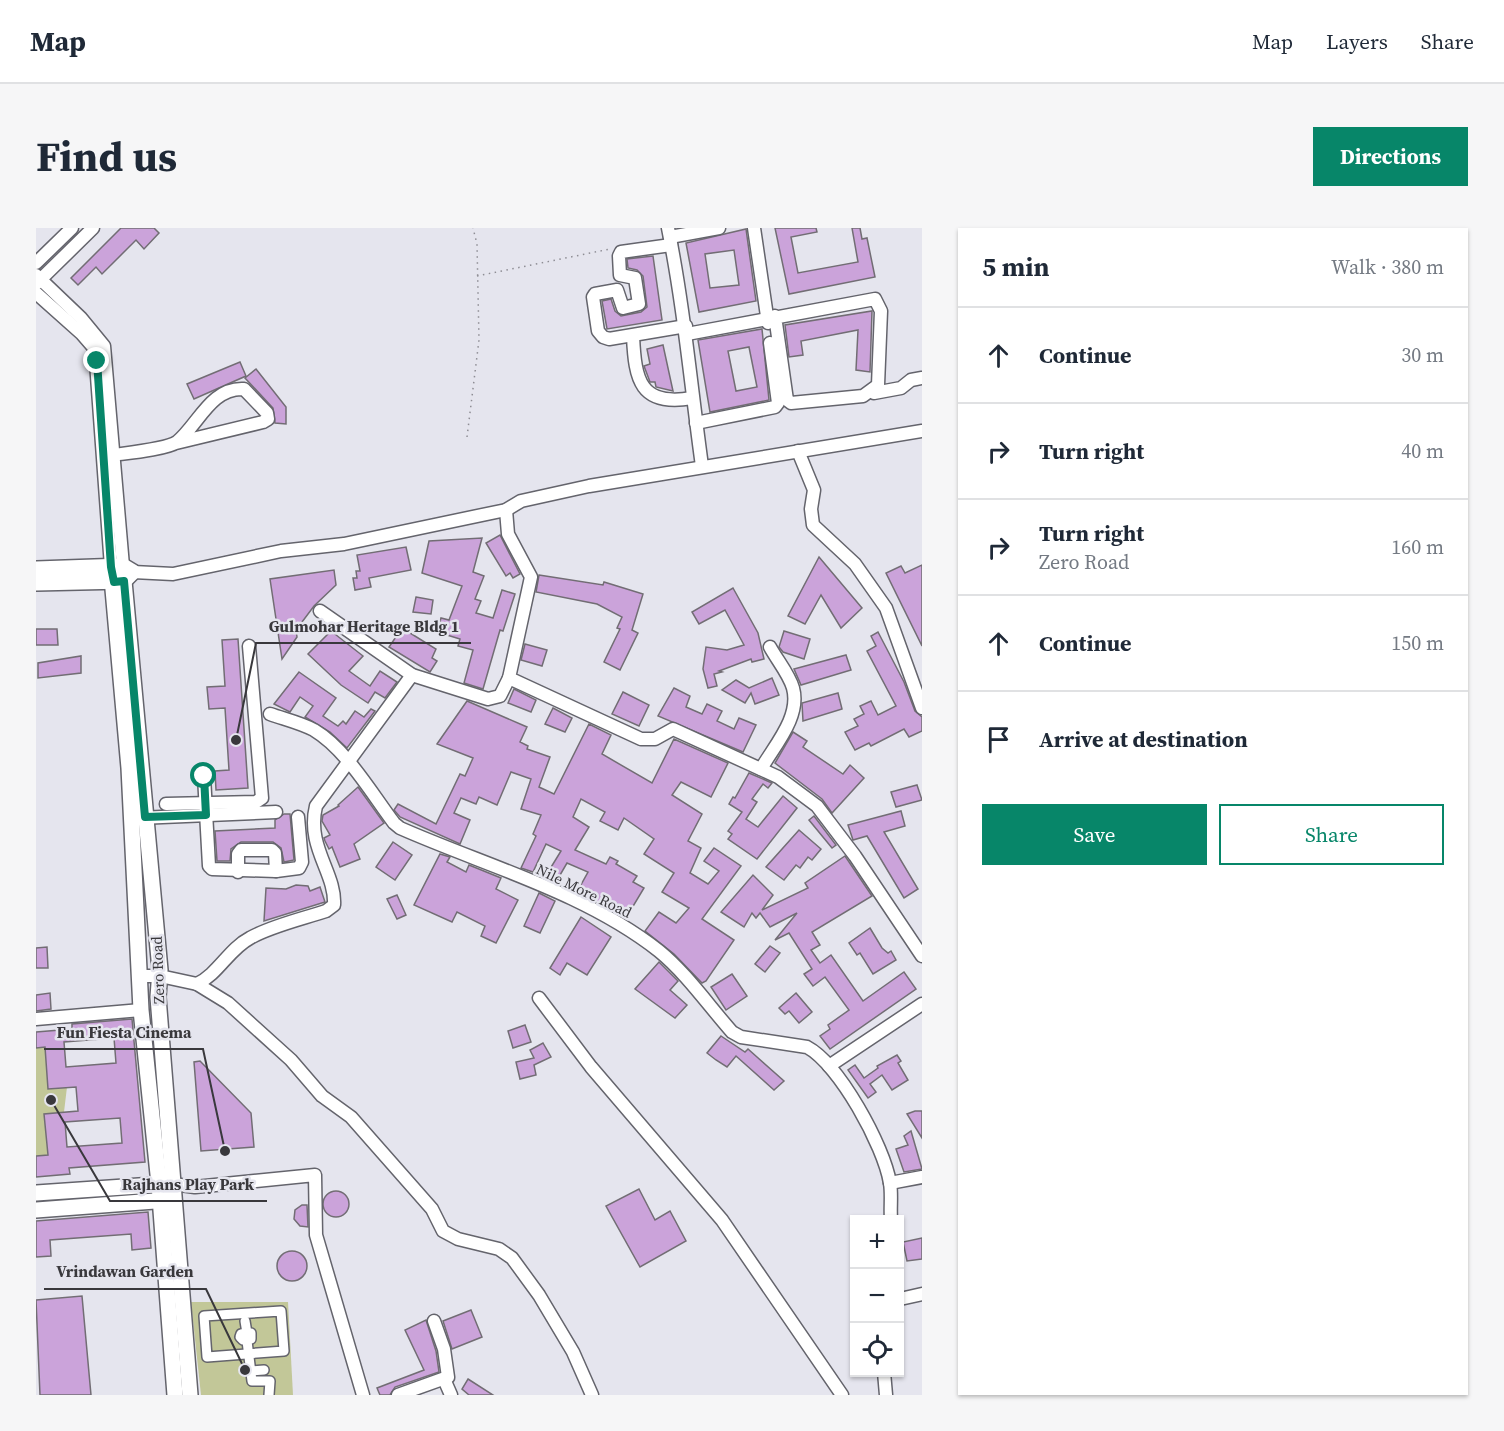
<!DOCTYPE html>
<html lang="en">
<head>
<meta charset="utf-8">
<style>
  body { margin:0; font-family:"Source Serif 4",serif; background:#f6f6f7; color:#1f2937 }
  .controls { position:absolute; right:18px; bottom:18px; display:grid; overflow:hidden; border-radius:0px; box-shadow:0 2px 4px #0004 }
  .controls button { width:54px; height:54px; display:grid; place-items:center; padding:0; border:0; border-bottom:2px solid #e0e1e3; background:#fff; color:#1f2937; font:30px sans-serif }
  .stop { position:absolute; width:18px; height:18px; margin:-14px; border:4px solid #078669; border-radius:50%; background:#fff }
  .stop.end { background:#078669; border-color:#fff; box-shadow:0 2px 6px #0008 }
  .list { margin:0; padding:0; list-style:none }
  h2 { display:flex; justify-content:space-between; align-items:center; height:78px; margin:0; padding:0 24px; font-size:26px }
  h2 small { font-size:20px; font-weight:400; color:#747a83 }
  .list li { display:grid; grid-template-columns:39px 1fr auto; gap:18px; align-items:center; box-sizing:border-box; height:96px; padding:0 24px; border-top:2px solid #e0e1e3 }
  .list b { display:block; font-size:22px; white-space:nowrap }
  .list p { margin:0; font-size:20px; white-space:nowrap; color:#747a83 }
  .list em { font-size:20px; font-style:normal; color:#747a83 }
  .actions { display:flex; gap:12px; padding:18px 24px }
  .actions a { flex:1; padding:14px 0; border:2px solid #078669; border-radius:0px; text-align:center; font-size:21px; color:#078669 }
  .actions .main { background:#078669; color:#fff }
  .icon { flex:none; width:33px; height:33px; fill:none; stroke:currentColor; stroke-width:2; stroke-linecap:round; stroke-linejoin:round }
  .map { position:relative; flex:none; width:886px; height:1167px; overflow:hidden; border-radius:0px }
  header { display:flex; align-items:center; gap:36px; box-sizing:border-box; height:84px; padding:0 30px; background:#fff; border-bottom:2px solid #e0e1e3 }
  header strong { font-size:28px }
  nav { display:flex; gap:33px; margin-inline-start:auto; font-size:21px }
  .intro { display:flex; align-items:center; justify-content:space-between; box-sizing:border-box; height:144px; padding:0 36px }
  h1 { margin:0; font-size:42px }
  .button { padding:15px 27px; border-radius:0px; background:#078669; color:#fff; font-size:21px; font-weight:700 }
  main { display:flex; gap:36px; padding:0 36px }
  aside { flex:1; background:#fff; border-radius:0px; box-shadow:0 2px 4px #0004 }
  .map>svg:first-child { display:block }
  .green { fill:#c2c798 }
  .building { fill:#cba3da; stroke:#726d74; stroke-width:1.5; fill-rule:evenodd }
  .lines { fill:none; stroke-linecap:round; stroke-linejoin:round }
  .pedestrian-casing { stroke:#64646c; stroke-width:12 }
  .minor-casing { stroke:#64646c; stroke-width:15 }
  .tertiary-casing { stroke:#64646c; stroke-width:18 }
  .path { stroke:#8e8d94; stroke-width:1.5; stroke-dasharray:1.5 4.5; stroke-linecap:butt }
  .pedestrian { stroke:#fff; stroke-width:9 }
  .minor { stroke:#fff; stroke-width:12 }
  .tertiary { stroke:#fff; stroke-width:15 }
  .route { stroke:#078669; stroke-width:8 }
  .labels { text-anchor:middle; stroke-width:5; stroke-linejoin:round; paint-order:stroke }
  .street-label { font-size:15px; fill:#39383c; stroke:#e5e5ee }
  .leader { fill:none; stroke:#39383c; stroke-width:2 }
  .callout-dot { fill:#39383c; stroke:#e5e5ee; stroke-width:2 }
  .callout-label { font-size:16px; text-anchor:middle; font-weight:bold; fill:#39383c; stroke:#e5e5ee; stroke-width:5; stroke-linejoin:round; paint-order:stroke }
</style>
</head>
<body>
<header>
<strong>Map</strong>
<nav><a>Map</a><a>Layers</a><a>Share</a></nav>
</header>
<div class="intro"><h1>Find us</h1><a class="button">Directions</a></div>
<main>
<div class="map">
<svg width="886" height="1167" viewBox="0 0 886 1167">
  <rect width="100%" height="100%" fill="#e5e5ee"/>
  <g class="green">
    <polygon points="9,819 12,860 31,859 28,884 8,886 12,927 0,928 0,820"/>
    <polygon points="155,1074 252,1074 257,1167 165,1167"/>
  </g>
  <g class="building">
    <polygon points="85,0 118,0 123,5 108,21 100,12 66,46 60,39 42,57 35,50"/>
    <polygon points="739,0 780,0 781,4 755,9 762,45 822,34 816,0 824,0 826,11 831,10 839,49 753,66"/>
    <path d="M710,1l10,72 -57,11 -13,-69zM698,22l5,35 -29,3 -5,-34z"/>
    <polygon points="617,28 626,92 571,101 566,73 575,71 579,83 585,88 605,84 611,79 607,48 601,42 592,40 591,31"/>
    <polygon points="836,83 834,144 820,142 822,102 765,113 767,127 753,129 749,97"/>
    <path d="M726,101l7,71 -59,12 -12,-72zM713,119l8,40 -21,4 -8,-40z"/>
    <polygon points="627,117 637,163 620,159 619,154 614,154 608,138 614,136 611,121"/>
    <polygon points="204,134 210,148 158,171 151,156"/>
    <polygon points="220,141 250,179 250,196 239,195 237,180 209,150"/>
    <polygon points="464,307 484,346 477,350 474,345 470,348 450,315"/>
    <polygon points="446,310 437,344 448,348 439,371 445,373 440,385 457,390 466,362 479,366 467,403 464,402 447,461 428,455 437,422 422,418 424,411 401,404 405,390 413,392 426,358 386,345 393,313"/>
    <polygon points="370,319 375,342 333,350 335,359 319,362 317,350 321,350 320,343 324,343 321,327"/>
    <polygon points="783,329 826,380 805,400 785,367 769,396 752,388"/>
    <polygon points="886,337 886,418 850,345 865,338 869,345"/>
    <polygon points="298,342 300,357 278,378 260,402 261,409 246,431 234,351"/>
    <polygon points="503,347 567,357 568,354 607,366 596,402 602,405 584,442 568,434 584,401 581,400 586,389 561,376 500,364"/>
    <polygon points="697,360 722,405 728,431 716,434 715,431 683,443 686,444 678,446 681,458 672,460 667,441 670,419 691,422 708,417 689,382 663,396 656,384"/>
    <polygon points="380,369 397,372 395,386 377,384"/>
    <polygon points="366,400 400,421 396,430 401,433 394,444 353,419"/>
    <polygon points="0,401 21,401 22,417 0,417"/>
    <polygon points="295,403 327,428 313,443 334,458 344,443 361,454 349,470 339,464 332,475 305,457 272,426"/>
    <polygon points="748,403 774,411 768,431 747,424 743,419"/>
    <polygon points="842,404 868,454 879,483 886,489 886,503 873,509 868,501 835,518 833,515 819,522 809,504 822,498 818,491 828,486 824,478 835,473 842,487 860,478 831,423 840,418 835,408"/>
    <polygon points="202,411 212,560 180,562 179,543 193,542 189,480 173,481 171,459 189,458 186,412"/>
    <polygon points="489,416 511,422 506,438 485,432"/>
    <polygon points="810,427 815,442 765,457 758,441"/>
    <polygon points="45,428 45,445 2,450 2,435"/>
    <polygon points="263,444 300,470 287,488 302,498 307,493 310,496 319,483 328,489 335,481 339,483 311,520 294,504 269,489 277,478 264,469 254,484 238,476"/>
    <polygon points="736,450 743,467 719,476 715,465 709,475 686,462 700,452 713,460"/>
    <polygon points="638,460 654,468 650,479 666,486 671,476 686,483 681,493 698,501 703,490 720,497 707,524 622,488"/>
    <polygon points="478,461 500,472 495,484 472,475"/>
    <polygon points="587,464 613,477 603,498 576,486"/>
    <polygon points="802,465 806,481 767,493 766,475"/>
    <polygon points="431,473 491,499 484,514 492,518 491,521 514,529 503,559 518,566 553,496 575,507 566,526 616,555 638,511 692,535 675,569 645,554 636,567 666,586 652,613 665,620 654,645 672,656 683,643 668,633 678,620 705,638 666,691 698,712 670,753 666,755 638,726 609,703 623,684 640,695 653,680 626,664 638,645 608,626 618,611 588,590 582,602 564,593 569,584 545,571 537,589 553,599 539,622 570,636 574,629 582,633 580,636 601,648 597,654 608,660 590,690 541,664 552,644 531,635 520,654 509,649 525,623 510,616 497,644 485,640 500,608 497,606 505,587 485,581 495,551 475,544 461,577 443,569 440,576 425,570 418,585 434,592 424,616 364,589 358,582 362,576 400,596 424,546 429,548 437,530 401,516"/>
    <polygon points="517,480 536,490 529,504 509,496"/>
    <polygon points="757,504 771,513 767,519 807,546 814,537 828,550 796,585 786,571 739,535"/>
    <polygon points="713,545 736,555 732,560 727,556 716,571 721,574 710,591 722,599 747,568 761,580 721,631 692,611 696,606 692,603 706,584 693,576 697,569 699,570"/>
    <polygon points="881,557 886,572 860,579 855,564"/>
    <polygon points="322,559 348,595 318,616 324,631 304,639 296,619 293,621 289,613 288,610 294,607 286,593 287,587 303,578 302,577"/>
    <polygon points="865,583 869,598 848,604 882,661 868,670 831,608 817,612 812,597"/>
    <polygon points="248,586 254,586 258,632 248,634 245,620 237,614 205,614 195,621 194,633 181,633 179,603 239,600 239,592"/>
    <polygon points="778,588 800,617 796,620 773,592"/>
    <polygon points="763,602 785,621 776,632 772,629 764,640 760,637 748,652 730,639"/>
    <polygon points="357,614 376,627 359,652 340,639"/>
    <polygon points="404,626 414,629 411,634 430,644 433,637 465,650 460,661 482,672 460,715 445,708 449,698 421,684 416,694 378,677"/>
    <polygon points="809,628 836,668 776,704 784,717 775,722 784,735 795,727 827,773 868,744 880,761 794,821 784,808 794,801 792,797 813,782 789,749 777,758 768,746 776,741 753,705 739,712 761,685 734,699 724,685 720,690 716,685 708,699 685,684 717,647 737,667 726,682 772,660 769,655"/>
    <polygon points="260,657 272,658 274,663 284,659 289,674 228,693 230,660 250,661"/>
    <polygon points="503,665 519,673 504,705 488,698"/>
    <polygon points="361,667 370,687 361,691 351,671"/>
    <polygon points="545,689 575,709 551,747 531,735 524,747 514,740"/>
    <polygon points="834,700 846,720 852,725 855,723 860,732 837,746 824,725 821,727 813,715"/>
    <polygon points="734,718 744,725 729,744 719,736"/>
    <polygon points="11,719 12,740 0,740 0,720"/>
    <polygon points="623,734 642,753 634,762 651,777 639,790 599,761"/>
    <polygon points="696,746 711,768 690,782 675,759"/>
    <polygon points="14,765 15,781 0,783 0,767"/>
    <polygon points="760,765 776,784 763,795 753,783 749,786 743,780"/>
    <path d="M96,791l13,143 -76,6 1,6 -34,3v-21l12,-1 -4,-41 34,-3 -2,-24 -28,2 -3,-42 -9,1v-16l36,-3v-5zM78,810l2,25 -50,4 -2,-25zM84,890l2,25 -55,4 -2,-25z"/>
    <polygon points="489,797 495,814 477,820 472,803"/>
    <polygon points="685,808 709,824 712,821 748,853 738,862 700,828 691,839 680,832 671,825"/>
    <polygon points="507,815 515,829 498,837 500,847 484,851 480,834 498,830 494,822"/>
    <polygon points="861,827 865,833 862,835 872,852 856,862 846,847 834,856 840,864 832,870 812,842 819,837 828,850 842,840 841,838"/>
    <polygon points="164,833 215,885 218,919 165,923 158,834"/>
    <polygon points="879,883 886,883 886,910 871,886"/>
    <polygon points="875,903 886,941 868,944 860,921 872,917 868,908"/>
    <polygon points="603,961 619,992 634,983 650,1013 604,1039 570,978"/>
    <circle cx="300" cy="976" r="13"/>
    <polygon points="266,977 271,977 272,999 264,998 258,991 259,982"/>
    <polygon points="112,984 115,1020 96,1022 95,1006 14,1012 15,1028 0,1029 0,993"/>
    <polygon points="886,1010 886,1031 871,1033 867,1014"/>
    <circle cx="256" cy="1038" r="15"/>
    <polygon points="46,1068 55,1167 4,1167 0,1072"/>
    <polygon points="435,1082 446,1109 416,1121 407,1093"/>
    <polygon points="390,1092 400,1123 403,1144 359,1159 354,1167 344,1167 341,1160 388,1142 369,1102"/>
    <polygon points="432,1151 457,1167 433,1167 426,1161"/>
  </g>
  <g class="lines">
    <g class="pedestrian-casing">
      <g id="pedestrian">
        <polygon points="245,1083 248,1123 171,1129 168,1088"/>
        <polyline points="209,1093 211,1105 205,1106 204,1109 207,1112 215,1111 215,1105 211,1105"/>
        <polyline points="211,1113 216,1153 234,1153 233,1167"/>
        <polyline points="215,1143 228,1142"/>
      </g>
    </g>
    <g class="minor-casing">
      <g id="minor">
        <path d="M632,0c16,79 23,159 34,238"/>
        <polyline points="718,0 732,95"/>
        <polyline points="634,9 683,0"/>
        <polyline points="635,17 585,24 583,28 584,47 599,50 603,76 587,80 581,62 559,66 557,69 562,103 567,109 573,111 650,98"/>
        <polyline points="0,35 36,0"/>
        <polyline points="0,47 45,90 68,118 87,338"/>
        <polyline points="0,56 57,0"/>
        <polyline points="0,65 46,106 59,121 75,339"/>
        <polyline points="651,106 839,71 845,83 842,157 827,168 755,175 751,172 739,88"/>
        <path d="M597,108c2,44 7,71 59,62"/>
        <polyline points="838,165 865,160 875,152 886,150"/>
        <polyline points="660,195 739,179 742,175 734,115"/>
        <polyline points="762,223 778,262 775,281 777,297 819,336 850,380 886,480"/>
        <path d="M77,227c14,-2 54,-6 64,-13 21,-17 34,-55 67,-53l23,24 1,6 -5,3 -87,21"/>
        <polyline points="470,282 472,306 495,349 473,450 605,511 619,511 637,501 742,549 781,578 819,628 886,728"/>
        <polyline points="97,344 137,346 245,323 308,316 470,282 485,273 553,258 886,203"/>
        <polyline points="284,383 376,447 452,471 464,468 473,450"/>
        <path d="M234,486c14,5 31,9 44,16 32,19 58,64 80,93l6,5c86,38 184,64 259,123 27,22 50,55 73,81l9,5 66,10c32,17 77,99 83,136 2,11 0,25 1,37"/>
        <path d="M725,541c13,-23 40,-52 32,-81 -4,-14 -16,-28 -23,-41"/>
        <polyline points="168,548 173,638 176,641 240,643 263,640 266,634 262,589"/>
        <polyline points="130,576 220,574 226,570 213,418"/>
        <polyline points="103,590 240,584"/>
        <polyline points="202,644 202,626 205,622 236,622 239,625 240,643"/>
        <polyline points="104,748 124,748 161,756 192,775 255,832 286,868 315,889 396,981 407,1003 422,1011 463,1021 476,1030 503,1067 537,1124 556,1167"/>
        <path d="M161,756c21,-10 32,-35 53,-46 21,-12 52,-19 76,-27l8,-6c2,-32 -28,-58 -18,-99l96,-131"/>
        <polyline points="503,770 555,839 686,992 806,1167"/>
        <polyline points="0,791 105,782"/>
        <polyline points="793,838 886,776"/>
        <polyline points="854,955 886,949"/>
        <polyline points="137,956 159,959 279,947 280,1007 327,1167"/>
        <polyline points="864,1071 886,1066"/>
        <polyline points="848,1144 850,1167"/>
        <polyline points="408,1151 415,1167"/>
        <polyline points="362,1167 412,1149 408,1121 398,1093"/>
      </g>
    </g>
    <g class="tertiary-casing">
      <g id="tertiary">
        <polyline points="75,339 93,540 105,782 123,956 139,1167"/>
        <polyline points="0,341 87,338 97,344 88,353 0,355"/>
        <polyline points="88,353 124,742 122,769 154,1167"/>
        <polyline points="0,965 132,956"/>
        <polyline points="0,982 132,972"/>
      </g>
    </g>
    <g class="path">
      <polyline points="441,48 574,21"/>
      <polyline points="431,209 443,112 441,16 437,0"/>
    </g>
    <use href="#pedestrian" class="pedestrian"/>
    <use href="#minor" class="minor"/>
    <use href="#tertiary" class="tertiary"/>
  </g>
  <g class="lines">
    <polyline class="route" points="61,133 75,339 78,354 88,353 109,589 170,587 168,548"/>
  </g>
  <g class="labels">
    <g class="street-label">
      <text transform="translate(548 663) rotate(26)" y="5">Nile More Road</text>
      <text transform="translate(122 742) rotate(-92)" y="5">Zero Road</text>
    </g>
  </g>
  <path class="leader" d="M200 512L220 415H435M189 923L167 821H8M15 872L74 973H231M209 1142L170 1061H8"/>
  <g class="callout-dot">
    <circle cx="200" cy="512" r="6"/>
    <circle cx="189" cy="923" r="6"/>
    <circle cx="15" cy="872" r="6"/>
    <circle cx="209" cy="1142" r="6"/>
  </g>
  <g class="callout-label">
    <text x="328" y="404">Gulmohar Heritage Bldg 1</text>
    <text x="88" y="810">Fun Fiesta Cinema</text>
    <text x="152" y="962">Rajhans Play Park</text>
    <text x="89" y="1049">Vrindawan Garden</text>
  </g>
</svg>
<div class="controls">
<button>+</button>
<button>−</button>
<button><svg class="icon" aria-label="locate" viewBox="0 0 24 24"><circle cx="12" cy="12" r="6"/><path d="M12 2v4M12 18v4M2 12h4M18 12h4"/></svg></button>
</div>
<div class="stop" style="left:168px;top:548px"></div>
<div class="stop end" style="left:61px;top:133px"></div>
</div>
<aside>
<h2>5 min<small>Walk · 380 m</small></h2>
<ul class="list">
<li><svg class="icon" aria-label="ahead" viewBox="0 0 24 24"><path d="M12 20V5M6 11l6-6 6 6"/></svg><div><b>Continue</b></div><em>30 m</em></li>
<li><svg class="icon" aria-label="right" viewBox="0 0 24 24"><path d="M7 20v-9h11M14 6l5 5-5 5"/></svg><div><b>Turn right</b></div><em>40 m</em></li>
<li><svg class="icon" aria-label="right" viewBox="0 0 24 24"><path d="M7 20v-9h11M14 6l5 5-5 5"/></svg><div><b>Turn right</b><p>Zero Road</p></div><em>160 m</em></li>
<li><svg class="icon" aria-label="ahead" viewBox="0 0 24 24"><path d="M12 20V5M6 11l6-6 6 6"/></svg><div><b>Continue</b></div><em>150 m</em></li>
<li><svg class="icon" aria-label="arrive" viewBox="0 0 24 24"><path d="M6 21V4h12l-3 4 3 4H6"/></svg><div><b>Arrive at destination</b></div></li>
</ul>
<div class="actions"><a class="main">Save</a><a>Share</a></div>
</aside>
</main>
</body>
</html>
